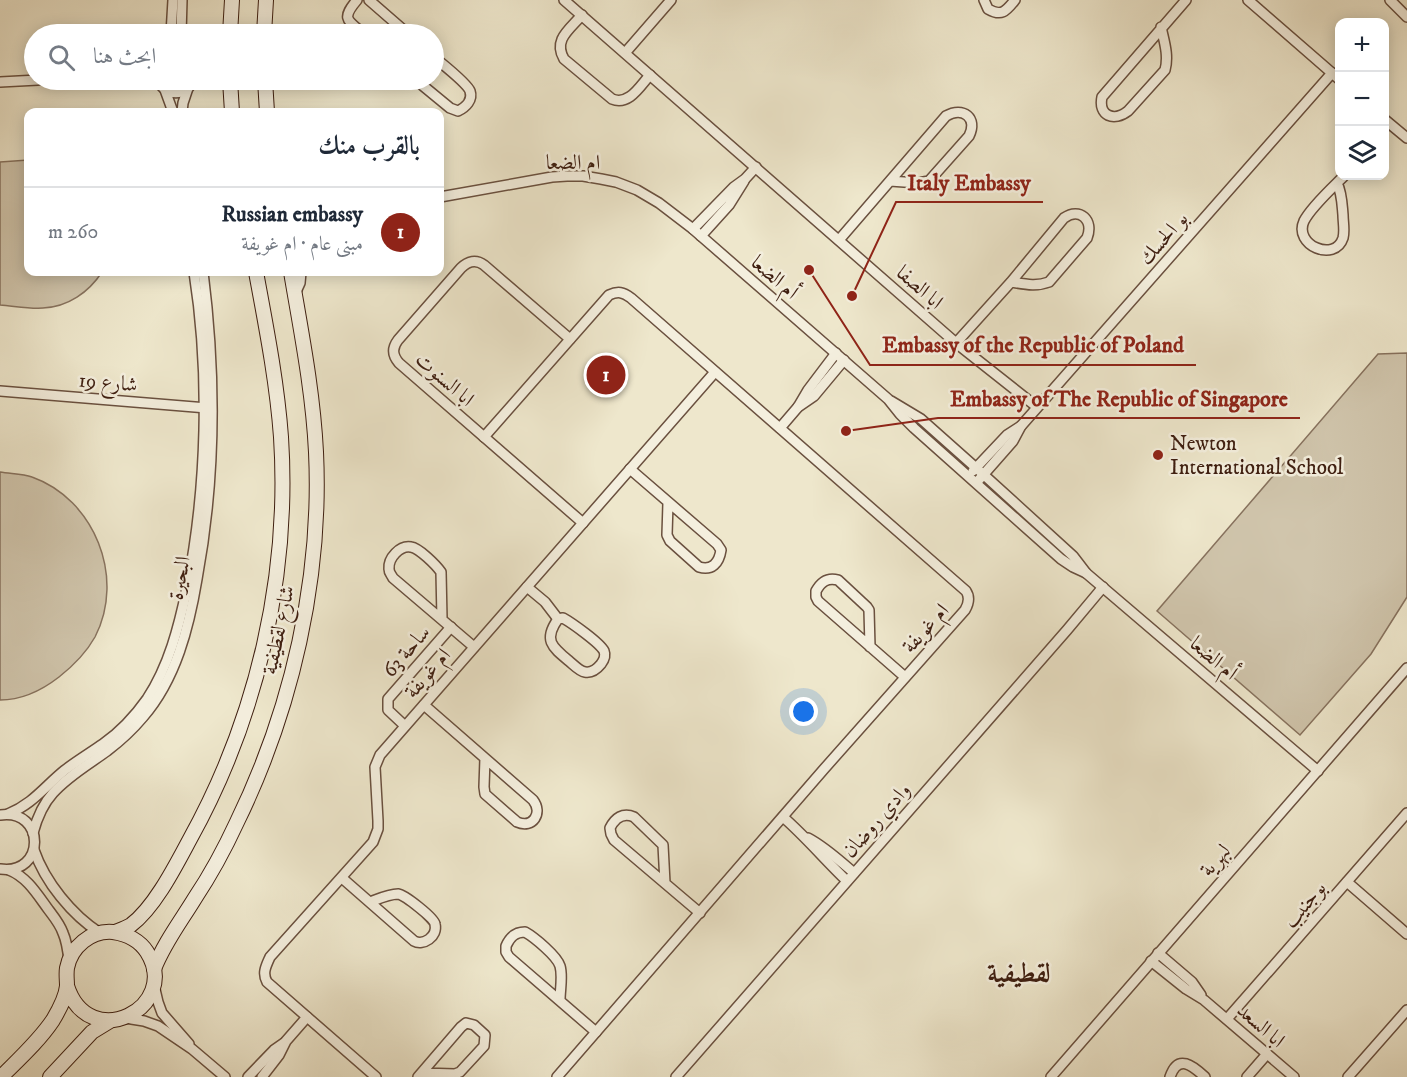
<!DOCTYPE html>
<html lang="ar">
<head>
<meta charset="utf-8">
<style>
  body { margin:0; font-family:"IM FELL DW Pica",Amiri,serif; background:#f6f6f7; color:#1f2937; direction:rtl }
  .controls { position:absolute; right:18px; top:18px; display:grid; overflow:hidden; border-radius:12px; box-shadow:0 3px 15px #0003 }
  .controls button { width:54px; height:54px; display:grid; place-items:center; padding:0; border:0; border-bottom:2px solid #e0e1e3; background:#fff; color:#1f2937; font:30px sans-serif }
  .you { position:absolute; left:804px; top:712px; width:21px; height:21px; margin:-15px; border:4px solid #fff; border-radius:50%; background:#1a73e8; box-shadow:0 0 0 9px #1a73e833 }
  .badge { display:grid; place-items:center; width:39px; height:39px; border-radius:50%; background:#8f2418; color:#fff; font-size:20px; font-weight:700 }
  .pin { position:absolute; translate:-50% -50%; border:3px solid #fff; box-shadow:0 2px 6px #0006 }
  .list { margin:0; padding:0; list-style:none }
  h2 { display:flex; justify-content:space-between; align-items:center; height:78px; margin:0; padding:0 24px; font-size:26px }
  h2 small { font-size:20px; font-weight:400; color:#747a83 }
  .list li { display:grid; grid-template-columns:39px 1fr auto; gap:18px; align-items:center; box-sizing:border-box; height:90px; padding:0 24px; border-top:2px solid #e0e1e3 }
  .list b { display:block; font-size:22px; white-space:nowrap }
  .list p { margin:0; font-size:20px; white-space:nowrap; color:#747a83 }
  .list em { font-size:20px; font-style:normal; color:#747a83 }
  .icon { flex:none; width:33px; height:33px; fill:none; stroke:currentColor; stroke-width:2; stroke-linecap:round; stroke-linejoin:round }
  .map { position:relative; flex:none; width:1407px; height:1077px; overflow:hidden; direction:ltr }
  .search { position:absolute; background:#fff; box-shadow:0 3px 15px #0003; left:24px; top:24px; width:420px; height:66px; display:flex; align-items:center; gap:15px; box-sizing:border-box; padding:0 21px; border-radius:33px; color:#747a83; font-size:22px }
  .panel { position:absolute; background:#fff; box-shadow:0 3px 15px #0003; left:24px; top:108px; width:420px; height:168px; border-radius:12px; direction:rtl }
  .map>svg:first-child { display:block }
  .green { fill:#d0c5ac; stroke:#87725e; stroke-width:1.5 }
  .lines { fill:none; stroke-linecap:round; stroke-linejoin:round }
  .street-casing { stroke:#6a503f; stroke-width:12 }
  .secondary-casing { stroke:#3e1e10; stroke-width:16 }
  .street { stroke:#f4efde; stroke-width:9 }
  .secondary { stroke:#f4efde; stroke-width:14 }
  .poi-dot { fill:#8f2418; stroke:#f4efde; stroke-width:2 }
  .labels { text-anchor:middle; stroke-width:5; stroke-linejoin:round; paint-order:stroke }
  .street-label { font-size:21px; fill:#3e1e10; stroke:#f4efde }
  .poi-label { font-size:21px; fill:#3e1e10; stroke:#f4efde; text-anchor:start }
  .district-label { font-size:27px; font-weight:bold; fill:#3e1e10; stroke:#f4efde }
  .leader { fill:none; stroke:#8f2418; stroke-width:2 }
  .callout-dot { fill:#8f2418; stroke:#f4efde; stroke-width:2 }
  .callout-label { font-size:22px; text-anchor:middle; font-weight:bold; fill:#8f2418; stroke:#f4efde; stroke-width:5; stroke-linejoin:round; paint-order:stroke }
</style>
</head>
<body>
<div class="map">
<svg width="1407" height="1077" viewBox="0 0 1407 1077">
  <rect width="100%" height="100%" fill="#eee7cc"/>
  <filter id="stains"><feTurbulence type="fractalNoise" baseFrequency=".00333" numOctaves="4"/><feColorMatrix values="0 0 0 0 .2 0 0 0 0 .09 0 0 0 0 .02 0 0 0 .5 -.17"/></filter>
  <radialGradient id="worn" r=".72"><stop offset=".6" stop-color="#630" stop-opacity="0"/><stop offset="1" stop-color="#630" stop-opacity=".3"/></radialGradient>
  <g class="green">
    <path d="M28,160v112h74c-13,20 -34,35 -59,36 -14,1 -29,-2 -43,-3v-143z"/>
    <polygon points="1407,353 1407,597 1371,654 1300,735 1157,611 1378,354"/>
    <path d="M0,472c10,2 22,1 32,5 62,22 94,100 63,160 -9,16 -22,29 -36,40 -18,14 -37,23 -59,23z"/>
  </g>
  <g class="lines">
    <g class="street-casing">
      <g id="street">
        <path d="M357,0c-16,19 -10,20 7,34"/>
        <polyline points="369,0 408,34"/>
        <polyline points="564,0 956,343 1037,407"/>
        <path d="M984,0l4,9c14,8 18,2 27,-9"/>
        <polyline points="1248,0 1340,80"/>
        <polyline points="1390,0 1407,17"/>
        <path d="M582,15c-13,15 -29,25 -18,44l48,40c17,7 28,-13 38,-24"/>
        <path d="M1161,27c3,14 8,28 4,43l-37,41c-14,11 -30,5 -26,-14l84,-97"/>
        <polyline points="171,34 173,0"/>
        <polyline points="181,34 182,0"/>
        <polyline points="625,53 671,0"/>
        <path d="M157,80c9,17 29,17 37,0"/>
        <path d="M416,80l34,28 8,3c8,-4 15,-11 12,-20 -3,-8 -29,-28 -36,-34"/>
        <polyline points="0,82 38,80"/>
        <polyline points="165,90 173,112"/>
        <polyline points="182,112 183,103 188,88"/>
        <polyline points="1384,119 1407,138"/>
        <path d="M1337,183c5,10 5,21 6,32 0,7 2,16 0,23 -8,25 -50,7 -39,-17 7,-14 28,-33 40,-45"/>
        <polyline points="440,197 552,177 567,176 583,176 601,179 616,182 637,190 659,203 693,229 888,399 900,414 914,428 1061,559 1073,567 1086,573 1318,771"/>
        <polyline points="693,229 734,187 745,179 756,167"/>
        <polyline points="701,236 729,205 744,181"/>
        <path d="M839,240l107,-124c17,-10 32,2 23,20l-40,45 -11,2 -28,-2"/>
        <polyline points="295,294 300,283 301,272"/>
        <path d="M570,339l-86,-74c-8,-6 -16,-4 -23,3l-63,72c-6,8 -6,15 1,23l184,160"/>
        <path d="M956,343l55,-61 53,-64c16,-11 30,2 23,20l-38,44c-13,5 -25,2 -38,0"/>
        <polyline points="0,391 207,408"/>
        <polyline points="891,401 921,419 984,475 1073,556 1086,573"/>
        <polyline points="798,407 808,390 836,353"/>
        <polyline points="780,428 798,407 814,396 844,360"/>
        <path d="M484,437l125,-142c9,-4 14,-3 22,3l335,293c4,6 3,12 -1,19l-141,159 -267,308"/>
        <path d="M630,469l87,75 4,6c-2,13 -9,21 -22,17l-29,-26 -3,-6 1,-32"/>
        <polyline points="973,471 1007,435 1021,426"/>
        <polyline points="977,482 1013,441 1021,426 1332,73"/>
        <polyline points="527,587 545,602 558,619"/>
        <path d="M563,618c9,5 37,25 41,33 2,5 0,9 -3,13 -4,5 -10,9 -16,8 -6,-1 -11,-7 -16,-11 -17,-14 -26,-21 -11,-42z"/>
        <path d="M442,619l-1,-47c-5,-7 -22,-24 -30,-25 -11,-2 -23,11 -22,22 0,4 2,5 4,9l81,69"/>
        <path d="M870,647l-1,-37 -2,-3 -29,-27c-11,-3 -17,2 -22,11v6l2,4 87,76"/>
        <path d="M424,705l109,95c10,13 0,29 -16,22l-32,-28 -1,-7 1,-29"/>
        <polyline points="405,726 388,710 388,699 451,627"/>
        <path d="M8,814c25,-10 37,-28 57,-44 12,-9 25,-17 38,-26 17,-12 32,-28 44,-45 22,-33 32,-73 40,-111 20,-101 23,-214 7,-316"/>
        <path d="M0,815c46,-7 46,61 0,54"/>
        <path d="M783,817c23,20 42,43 64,64"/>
        <path d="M33,833c4,-15 10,-29 20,-40 15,-17 36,-29 54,-42 13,-10 26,-22 36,-34 33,-38 46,-90 54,-138 19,-102 19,-205 6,-307"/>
        <path d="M808,838c17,9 31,22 46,35"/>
        <path d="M34,850c11,32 38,65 66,83"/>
        <path d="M9,870c18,7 28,24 39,39 6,8 12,15 15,24 4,9 5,18 6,28"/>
        <path d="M342,878l72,63c9,5 24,-4 21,-17 -1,-6 -30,-29 -37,-30 -9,0 -20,5 -28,8"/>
        <polyline points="1347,882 1407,934"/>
        <path d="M665,883l-2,-38 -29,-28c-11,-5 -19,1 -24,11l1,6 3,6 86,73"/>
        <polyline points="1158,953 1192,982 1201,995"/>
        <polyline points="1151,961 1186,989 1204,1000 1294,1077"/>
        <polyline points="154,985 158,1002 162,1013 189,1044"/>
        <path d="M560,1000c0,-10 3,-24 0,-34 -3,-10 -26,-29 -35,-34 -10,0 -15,5 -19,14v6l3,5 87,75"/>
        <polyline points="125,1018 144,1021 158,1026 192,1049 225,1077"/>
        <polyline points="1227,1019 1407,813"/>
        <polyline points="248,1077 274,1050 284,1043"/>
        <polyline points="262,1077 279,1055 286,1041 307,1017"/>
        <path d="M376,1077l-109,-95c-5,-9 -1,-16 3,-25l103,-115 5,-13v-8l-3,-54 5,-12 335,-383"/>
        <polyline points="418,1077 461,1027 466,1023 474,1025 485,1035 484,1046 460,1072 455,1074 422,1073"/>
        <polyline points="676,1077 1067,630 1103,587"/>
        <polyline points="1051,1077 1407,668"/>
        <path d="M1170,1077c8,-24 23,-11 35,0"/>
        <polyline points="1247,1077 1267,1054"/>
        <polyline points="1348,1077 1407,1010"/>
      </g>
    </g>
    <g class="secondary-casing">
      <g id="secondary">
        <polyline points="230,34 232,0"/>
        <polyline points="264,34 266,0"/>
        <polyline points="230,80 232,112"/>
        <polyline points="265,80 267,112"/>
        <path d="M115,932c5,-2 11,-4 16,-7 24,-18 45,-60 59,-86 67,-121 100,-263 91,-402 -4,-55 -15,-111 -25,-165"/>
        <path d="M154,969c10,-26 27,-48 41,-71 16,-24 30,-50 42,-76 55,-113 85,-244 79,-370 -3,-61 -15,-121 -25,-180"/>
        <path d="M1,1077c18,-18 38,-36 52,-57 6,-10 13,-23 14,-34 0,-6 -1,-12 0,-18 4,-21 24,-38 46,-36 14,2 27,9 34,20 35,55 -58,103 -80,34"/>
        <polyline points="50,1077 92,1032 110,1021"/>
      </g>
    </g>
    <use href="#street" class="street"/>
    <use href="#secondary" class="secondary"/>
  </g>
  <circle class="poi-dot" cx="1158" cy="455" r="6"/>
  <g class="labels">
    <g class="street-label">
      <text x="573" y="169">ام الضعا</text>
      <text transform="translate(1163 238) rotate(-49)" y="7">بو الحسك</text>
      <text transform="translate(775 277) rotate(41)" y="7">أم الضعا</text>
      <text transform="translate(920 287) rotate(41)" y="7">ابا الصفا</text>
      <text transform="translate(445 379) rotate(41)" y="7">ابا السنوت</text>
      <text transform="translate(108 382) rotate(5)" y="7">شارع 19</text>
      <text transform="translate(179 578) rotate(-80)" y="7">البحيرة</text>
      <text transform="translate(925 628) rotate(-48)" y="7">ام غويفة</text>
      <text transform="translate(278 630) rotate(-78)" y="7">شارع لقطيفية</text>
      <text transform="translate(406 651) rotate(-49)" y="7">ساحة 63</text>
      <text transform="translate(1214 658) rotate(40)" y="7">أم الضعا</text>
      <text transform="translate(427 673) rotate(-49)" y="7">ام غويفة</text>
      <text transform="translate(876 820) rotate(-49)" y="7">وادي روضان</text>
      <text transform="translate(1215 860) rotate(-49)" y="7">لبهرية</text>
      <text transform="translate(1304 904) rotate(-49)" y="7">بوجنيب</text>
      <text transform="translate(1261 1025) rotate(41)" y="7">ابا السعد</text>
    </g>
    <g class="poi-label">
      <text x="1170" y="450">Newton<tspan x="1170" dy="24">International School</tspan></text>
    </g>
    <g class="district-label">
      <text x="1019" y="982">لقطيفية</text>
    </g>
  </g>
  <path class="leader" d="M852 296L896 202H1043M809 270L870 365H1196M846 431L938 418H1300"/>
  <g class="callout-dot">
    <circle cx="852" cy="296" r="6"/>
    <circle cx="809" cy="270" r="6"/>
    <circle cx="846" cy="431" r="6"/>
  </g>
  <g class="callout-label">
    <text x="969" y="190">Italy Embassy</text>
    <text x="1033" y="352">Embassy of the Republic of Poland</text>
    <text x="1119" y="406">Embassy of The Republic of Singapore</text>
  </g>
  <rect width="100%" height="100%" filter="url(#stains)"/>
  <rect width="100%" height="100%" fill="url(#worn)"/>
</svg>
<div class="controls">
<button>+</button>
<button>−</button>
<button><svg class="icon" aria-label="layers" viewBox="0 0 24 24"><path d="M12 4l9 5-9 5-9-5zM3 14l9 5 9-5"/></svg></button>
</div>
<div class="you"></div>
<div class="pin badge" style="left:606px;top:375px">1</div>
<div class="search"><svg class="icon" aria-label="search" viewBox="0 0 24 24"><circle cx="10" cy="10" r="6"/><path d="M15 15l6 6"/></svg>ابحث هنا</div>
<section class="panel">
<h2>بالقرب منك<small></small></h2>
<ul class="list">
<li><span class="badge">1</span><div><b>Russian embassy</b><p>مبنى عام · ام غويفة</p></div><em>260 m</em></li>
</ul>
</section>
</div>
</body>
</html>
